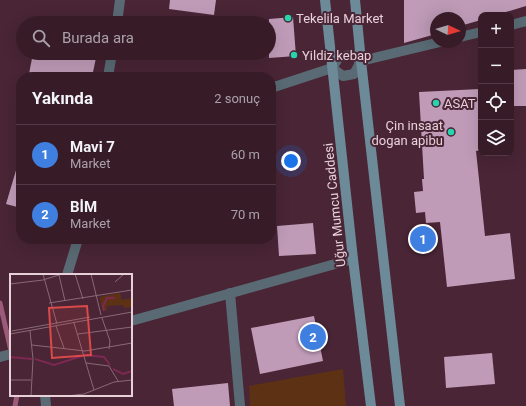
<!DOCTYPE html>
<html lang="tr">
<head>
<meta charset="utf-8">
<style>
  body { margin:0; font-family:Roboto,sans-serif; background:#422934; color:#f1f3f6 }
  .controls { position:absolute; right:12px; top:12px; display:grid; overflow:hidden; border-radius:8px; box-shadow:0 4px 16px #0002 }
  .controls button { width:36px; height:36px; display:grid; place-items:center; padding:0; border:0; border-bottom:1px solid #513a45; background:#371c28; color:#f1f3f6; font:20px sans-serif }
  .compass { position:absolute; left:430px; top:12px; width:36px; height:36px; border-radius:50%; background:#371c28; box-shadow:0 4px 16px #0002; rotate:94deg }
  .you { position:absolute; left:291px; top:161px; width:14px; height:14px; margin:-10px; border:3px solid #fff; border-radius:50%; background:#1a73e8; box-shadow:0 0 0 6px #1a73e833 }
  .badge { display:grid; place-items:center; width:26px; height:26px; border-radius:50%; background:#26d5ae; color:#fff; font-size:13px; font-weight:700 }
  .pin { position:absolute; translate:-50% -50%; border:2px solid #fff; box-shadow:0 1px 4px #0006 }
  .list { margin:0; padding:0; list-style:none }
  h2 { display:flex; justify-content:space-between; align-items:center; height:52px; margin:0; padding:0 16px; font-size:17px }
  h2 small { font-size:13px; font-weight:400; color:#aaa1a8 }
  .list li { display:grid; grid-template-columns:26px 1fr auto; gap:12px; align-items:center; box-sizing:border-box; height:60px; padding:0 16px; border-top:1px solid #513a45 }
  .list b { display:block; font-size:15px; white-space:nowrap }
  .list p { margin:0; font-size:13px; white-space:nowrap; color:#aaa1a8 }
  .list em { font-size:13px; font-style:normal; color:#aaa1a8 }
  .icon { flex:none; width:22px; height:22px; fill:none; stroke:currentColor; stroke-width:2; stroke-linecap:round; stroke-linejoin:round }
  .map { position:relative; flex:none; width:526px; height:406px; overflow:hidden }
  .search { position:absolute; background:#371c28; box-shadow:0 4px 16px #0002; left:16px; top:16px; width:260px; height:44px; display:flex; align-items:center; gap:10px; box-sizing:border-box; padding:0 14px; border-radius:22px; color:#aaa1a8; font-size:15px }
  .panel { position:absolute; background:#371c28; box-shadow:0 4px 16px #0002; left:16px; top:72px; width:260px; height:172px; border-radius:16px }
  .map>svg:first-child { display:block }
  .green { fill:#5d3214 }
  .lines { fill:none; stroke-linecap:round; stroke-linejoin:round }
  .stream { stroke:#9c5a7b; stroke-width:5 }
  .building { fill:#bf9bb8 }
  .service { stroke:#596a74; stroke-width:10 }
  .minor { stroke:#596a74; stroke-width:10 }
  .secondary { stroke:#6d8a99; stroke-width:10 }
  .poi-dot { fill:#26d5ae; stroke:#492535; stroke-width:1.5 }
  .labels { text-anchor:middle; stroke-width:4; stroke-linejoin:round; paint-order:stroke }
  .poi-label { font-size:13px; fill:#e8d0d9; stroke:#492535; text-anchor:start }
  .street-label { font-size:13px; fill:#e8d0d9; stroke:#492535 }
  .inset-river { fill:none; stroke:#7c2853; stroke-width:2 }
  .inset-road { fill:none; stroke:#896977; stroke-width:1 }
  .view { fill:#da4a4b; fill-opacity:0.15; stroke:#da4a4b; stroke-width:2 }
  .inset-edge { fill:none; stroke:#e8d0d9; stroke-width:2 }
</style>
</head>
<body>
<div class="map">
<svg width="526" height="406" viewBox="0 0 526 406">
  <rect width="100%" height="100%" fill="#492535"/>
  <polygon class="green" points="343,369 346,406 250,406 249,386"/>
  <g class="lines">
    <g class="stream">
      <polyline points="0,303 11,351"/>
      <polyline points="15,406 17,395"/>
    </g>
  </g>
  <g class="building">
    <polygon points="170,0 216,0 214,15 169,9"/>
    <polygon points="404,0 526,0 526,6 496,15 481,15 481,20 460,26 460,18 436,18 436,34 404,43"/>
    <polygon points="293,17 296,56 269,58 269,19"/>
    <polygon points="33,53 97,53 92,77 42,77 29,74"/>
    <polygon points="526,69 526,106 511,106 511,70"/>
    <polygon points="480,89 481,114 481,150 476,151 485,236 510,233 515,279 447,287 440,222 426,223 425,212 416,213 414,192 423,191 422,179 424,179 419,92"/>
    <polygon points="17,167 21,167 21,208 6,204"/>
    <polygon points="313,223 316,254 279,256 277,226"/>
    <polygon points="314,316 323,361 260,374 251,328"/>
    <polygon points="492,353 495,384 446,388 444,357"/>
    <polygon points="228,383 230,406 174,406 172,389"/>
  </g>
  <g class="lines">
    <polyline class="service" points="230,293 240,406"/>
    <g class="minor">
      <polyline points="117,23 120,0"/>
      <polyline points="511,25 526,21"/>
      <polyline points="460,37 481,32"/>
      <polyline points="361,61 354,74 343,76 332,68 339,57 352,55 361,61 440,42"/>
      <polyline points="108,77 112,53"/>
      <polyline points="271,88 332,68"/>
      <polyline points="67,275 78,239"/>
      <polyline points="131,321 353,259"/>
      <polyline points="0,357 11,354"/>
      <polyline points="45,395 46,406"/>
    </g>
    <g class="secondary">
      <polyline points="325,0 353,259 371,406"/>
      <polyline points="355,0 361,61 400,406"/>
    </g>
  </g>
  <g class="poi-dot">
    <circle cx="288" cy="18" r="4"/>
    <circle cx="294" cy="55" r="4"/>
    <circle cx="436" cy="103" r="4"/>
    <circle cx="451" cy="132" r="4"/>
  </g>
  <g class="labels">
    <g class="poi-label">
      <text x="296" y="23">Tekelila Market</text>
      <text x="302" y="60">Yildiz kebap</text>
      <text x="444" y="108">ASAT</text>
      <text x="443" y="130" text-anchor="end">Çin insaat<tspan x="443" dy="15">dogan apibu</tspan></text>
    </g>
    <g class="street-label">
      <text transform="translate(334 205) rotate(-96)" y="5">Uğur Mumcu Caddesi</text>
    </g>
  </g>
  <g transform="translate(10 274)">
    <rect width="122" height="122" fill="#492535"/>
    <path d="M110,19l2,7 10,-2v9l-8,1 -1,-3 -16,1v5l-5,-1 -2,-13z" fill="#5d3214"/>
    <path class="inset-river" d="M94,37l-1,-5 4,-8h8M75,81l19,2 6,8M0,83l22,2M25,85l19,6 28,-9M103,95l10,5 9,-3"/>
    <path class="inset-road" d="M33,0l14,50M65,0l8,25M81,0l10,41M49,1l6,26M105,8l9,-8M0,10l33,-4 19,-6M39,29l83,-13M92,44l8,23 -1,8M64,49l20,67M46,52l8,22M2,57l78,-14M20,57l3,28 -2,37M0,60l122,-22M68,60l54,-7M22,71l53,6 47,-8M76,89l23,3 9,15M0,106h21M57,122l17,-2 30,-12 18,-2"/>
    <path class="view" d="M77,32l4,49 -39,3 -3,-50z"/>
    <rect width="122" height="122" class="inset-edge"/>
  </g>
</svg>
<div class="controls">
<button>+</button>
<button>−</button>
<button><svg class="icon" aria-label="locate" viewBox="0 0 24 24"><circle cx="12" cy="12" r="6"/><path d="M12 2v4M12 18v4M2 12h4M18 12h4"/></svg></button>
<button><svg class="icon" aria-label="layers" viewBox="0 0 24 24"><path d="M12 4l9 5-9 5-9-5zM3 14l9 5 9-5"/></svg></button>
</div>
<svg class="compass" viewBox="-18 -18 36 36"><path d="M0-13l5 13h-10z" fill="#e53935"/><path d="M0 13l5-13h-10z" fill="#aaa1a8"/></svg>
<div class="you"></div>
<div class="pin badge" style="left:423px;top:239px;background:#3f7fe0">1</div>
<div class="pin badge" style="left:313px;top:337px;background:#3f7fe0">2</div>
<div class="search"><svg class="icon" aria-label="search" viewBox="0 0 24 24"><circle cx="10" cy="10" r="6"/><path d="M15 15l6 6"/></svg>Burada ara</div>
<section class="panel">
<h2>Yakında<small>2 sonuç</small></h2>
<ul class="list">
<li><span class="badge" style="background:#3f7fe0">1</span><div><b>Mavi 7</b><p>Market</p></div><em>60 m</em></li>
<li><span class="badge" style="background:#3f7fe0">2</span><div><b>BİM</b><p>Market</p></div><em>70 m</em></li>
</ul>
</section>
</div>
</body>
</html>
